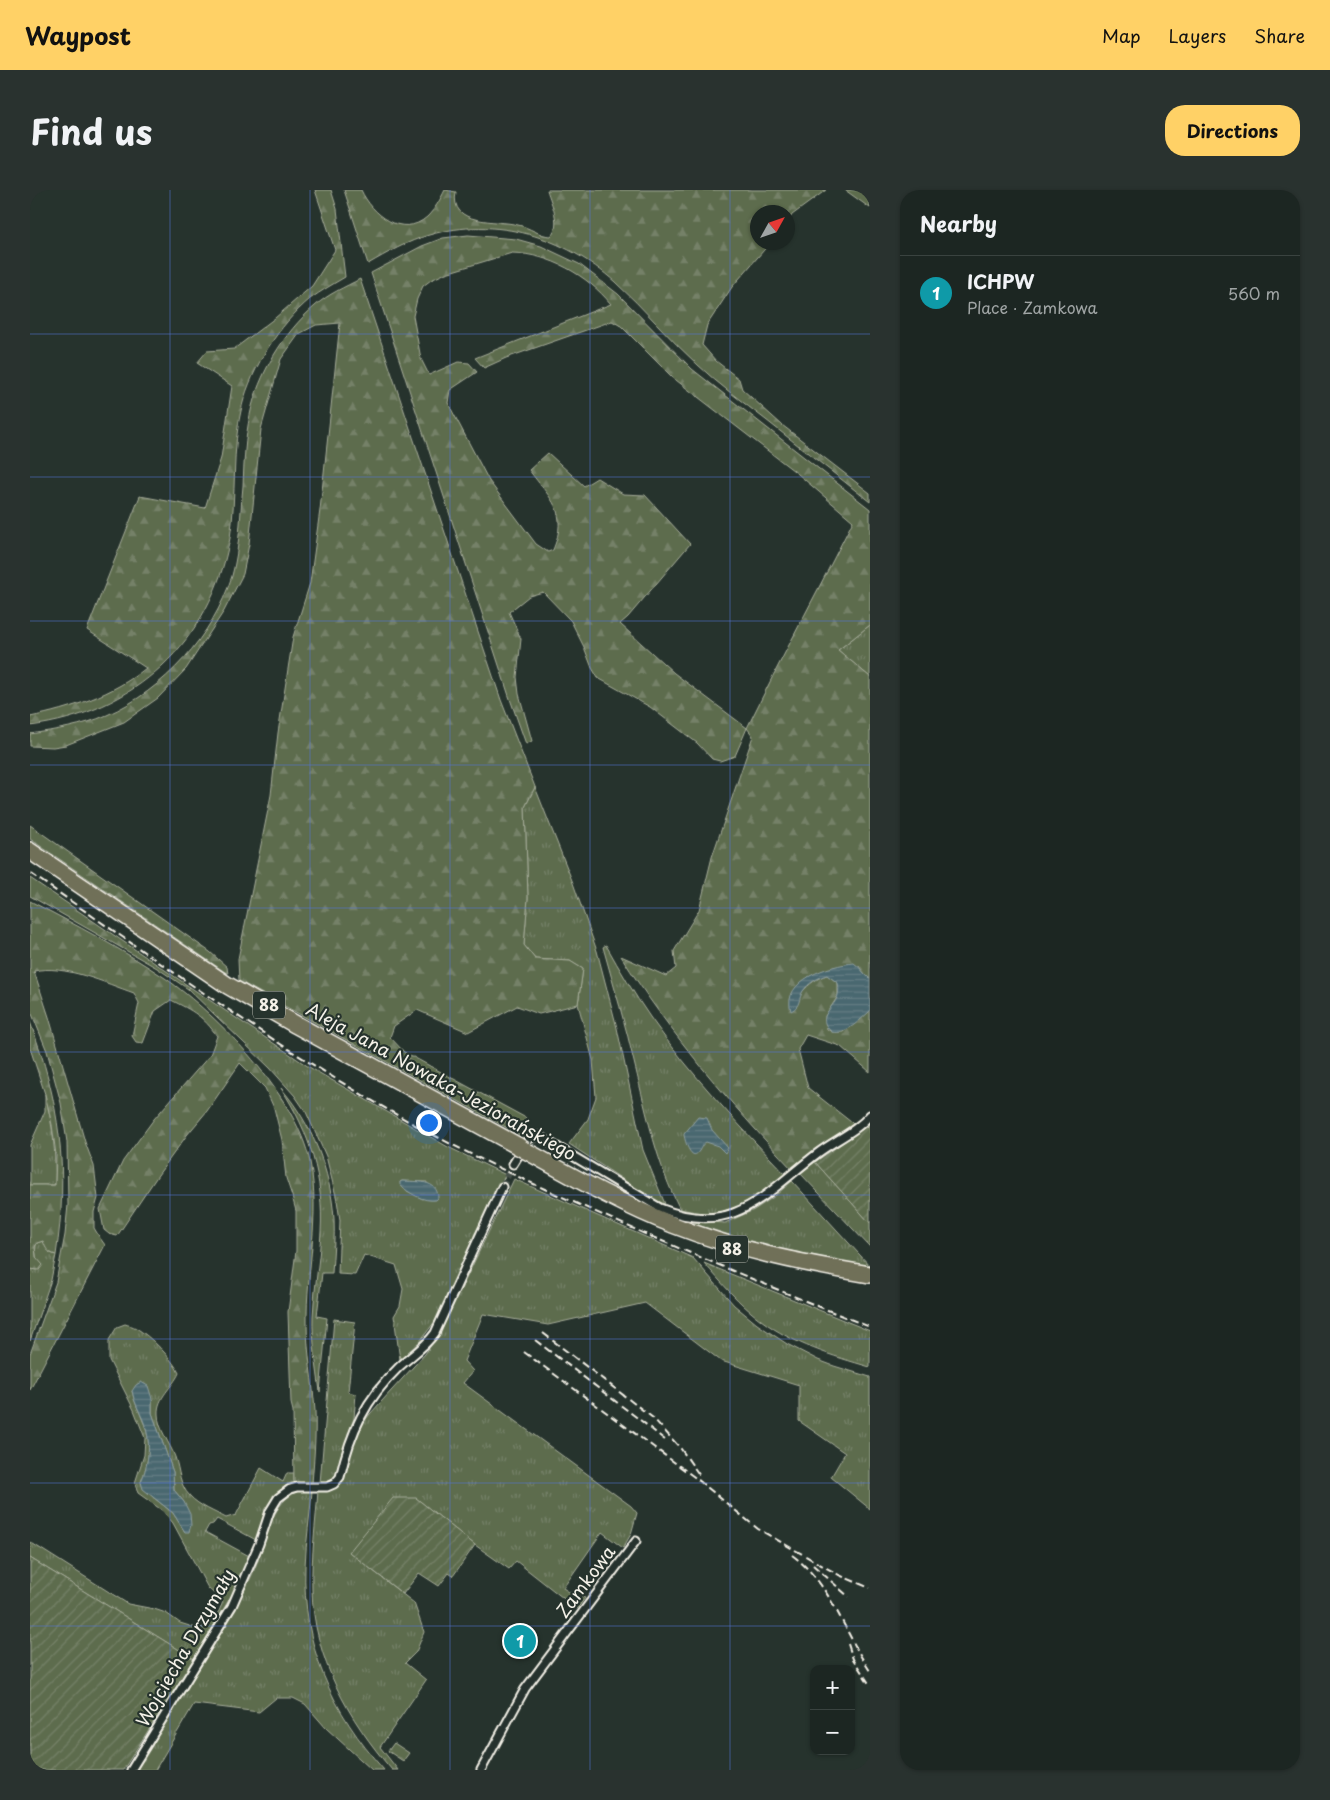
<!DOCTYPE html>
<html lang="en">
<head>
<meta charset="utf-8">
<style>
  body { margin:0; font-family:"Playpen Sans",sans-serif; background:#29322f; color:#f1f3f6 }
  .controls { position:absolute; right:15px; bottom:15px; display:grid; overflow:hidden; border-radius:10px; box-shadow:0 1px 4px #0004 }
  .controls button { width:45px; height:45px; display:grid; place-items:center; padding:0; border:0; border-bottom:1px solid #3a4340; background:#1c2622; color:#f1f3f6; font:25px sans-serif }
  .compass { position:absolute; left:720px; top:15px; width:45px; height:45px; border-radius:50%; background:#1c2622; box-shadow:0 1px 4px #0004; rotate:50deg }
  .you { position:absolute; left:398px; top:932px; width:18px; height:18px; margin:-12px; border:4px solid #fff; border-radius:50%; background:#1a73e8; box-shadow:0 0 0 8px #1a73e833 }
  .badge { display:grid; place-items:center; width:32px; height:32px; border-radius:50%; background:#ffd166; color:#fff; font-size:16px; font-weight:700 }
  .pin { position:absolute; translate:-50% -50%; border:2px solid #fff; box-shadow:0 1px 5px #0006 }
  .list { margin:0; padding:0; list-style:none }
  h2 { display:flex; justify-content:space-between; align-items:center; height:65px; margin:0; padding:0 20px; font-size:21px }
  h2 small { font-size:16px; font-weight:400; color:#a0a5a5 }
  .list li { display:grid; grid-template-columns:32px 1fr auto; gap:15px; align-items:center; box-sizing:border-box; height:75px; padding:0 20px; border-top:1px solid #3a4340 }
  .list b { display:block; font-size:19px; white-space:nowrap }
  .list p { margin:0; font-size:16px; white-space:nowrap; color:#a0a5a5 }
  .list em { font-size:16px; font-style:normal; color:#a0a5a5 }
  .map { position:relative; flex:none; width:840px; height:1580px; overflow:hidden; border-radius:20px }
  header { display:flex; align-items:center; gap:30px; box-sizing:border-box; height:70px; padding:0 25px; background:#ffd166; color:#111 }
  header strong { font-size:24px }
  nav { display:flex; gap:28px; margin-inline-start:auto; font-size:18px }
  .intro { display:flex; align-items:center; justify-content:space-between; box-sizing:border-box; height:120px; padding:0 30px }
  h1 { margin:0; font-size:35px }
  .button { padding:12px 22px; border-radius:20px; background:#ffd166; color:#111; font-size:18px; font-weight:700 }
  main { display:flex; gap:30px; padding:0 30px }
  aside { flex:1; background:#1c2622; border-radius:20px; box-shadow:0 1px 4px #0004 }
  .map>svg:first-child { display:block }
  .grass { fill:url(#grass-tufts); stroke:#a8ae9b; fill-rule:evenodd }
  .forest { fill:url(#forest-firs); stroke:#a8ae9b; fill-rule:evenodd }
  .park { fill:url(#park-crowns); stroke:#a8ae9b }
  .garden { fill:url(#garden-furrows); stroke:#a8ae9b }
  .water { fill:url(#water-rules); stroke:#8e9fa0 }
  .lines { fill:none; stroke-linecap:round; stroke-linejoin:round }
  .minor-tunnel { stroke:#455049; stroke-width:7; stroke-dasharray:7 3.5; stroke-linecap:butt }
  .minor-casing { stroke:#f4f1e8; stroke-width:11 }
  .major-casing { stroke:#f4f1e8; stroke-width:12 }
  .minor { stroke:#26332d; stroke-width:7 }
  .major { stroke:#706f59; stroke-width:9 }
  .rail { stroke:#f4f1e8; stroke-width:2; stroke-dasharray:8 4; stroke-linecap:butt }
  .major-bridge-casing { stroke:#f4f1e8; stroke-width:12; stroke-linecap:butt }
  .major-bridge { stroke:#706f59; stroke-width:9 }
  .grid { fill:none; stroke:#5377dc; stroke-width:1; stroke-opacity:0.55 }
  .labels { text-anchor:middle; stroke-width:4.5; stroke-linejoin:round; paint-order:stroke }
  .shield { fill:#26332d; stroke:#b6b8b0; stroke-width:1 }
  .shield-label { font-size:16px; font-weight:bold; fill:#f4f1e8 }
  .street-label { font-size:18px; fill:#f4f1e8; stroke:#26332d }
</style>
</head>
<body>
<header>
<strong>Waypost</strong>
<nav><a>Map</a><a>Layers</a><a>Share</a></nav>
</header>
<div class="intro"><h1>Find us</h1><a class="button">Directions</a></div>
<main>
<div class="map">
<svg width="840" height="1580" viewBox="0 0 840 1580">
  <defs>
    <pattern id="grass-tufts" width="24" height="20" patternUnits="userSpaceOnUse" patternTransform="scale(1.25)"><rect width="24" height="20" fill="#5d6c4e"/><path d="M3 7l-1-3M5 7V3M7 7l1-3M15 17l-1-3M17 17v-4M19 17l1-3" fill="none" stroke="#758168"/></pattern>
    <pattern id="forest-firs" width="22" height="20" patternUnits="userSpaceOnUse" patternTransform="scale(1.25)"><rect width="22" height="20" fill="#5d6c4e"/><path d="M5 1l3.5 6h-7zM16 11l3.5 6h-7z" fill="#758168"/></pattern>
    <pattern id="park-crowns" width="20" height="18" patternUnits="userSpaceOnUse" patternTransform="scale(1.25)"><rect width="20" height="18" fill="#5d6c4e"/><path d="M2 6a3 3 0 1 1 6 0M12 15a3 3 0 1 1 6 0" fill="none" stroke="#758168"/></pattern>
    <pattern id="garden-furrows" width="10" height="10" patternUnits="userSpaceOnUse" patternTransform="scale(1.25)"><rect width="10" height="10" fill="#5d6c4e"/><path d="M-1 1l2-2M0 10L10 0M9 11l2-2" fill="none" stroke="#758168"/></pattern>
    <pattern id="water-rules" width="6" height="5" patternUnits="userSpaceOnUse" patternTransform="scale(1.25)"><rect width="6" height="5" fill="#4a6870"/><path d="M0 2.5h6" fill="none" stroke="#657e84"/></pattern>
  </defs>
  <rect width="100%" height="100%" fill="#26332d"/>
  <filter id="ink" filterUnits="userSpaceOnUse"><feTurbulence type="fractalNoise" baseFrequency=".02" numOctaves="2"/><feDisplacementMap in="SourceGraphic" scale="10" xChannelSelector="R" yChannelSelector="G"/><feConvolveMatrix kernelMatrix="1 2 1 2 8 2 1 2 1" color-interpolation-filters="sRGB"/></filter>
  <g filter="url(#ink)">
    <g class="grass">
      <polygon points="815,0 840,0 840,18"/>
      <polygon points="840,435 840,487 808,460"/>
      <polygon points="505,597 543,693 567,761 587,838 613,960 635,1014 624,1010 539,954 558,929 566,907 563,870 548,814 553,779 540,771 505,769 494,755 498,708 495,617"/>
      <path d="M576,755c14,25 28,49 44,72 40,57 88,107 136,158l-38,28 -36,12 -32,-6c-23,-44 -33,-94 -45,-143 -9,-40 -21,-79 -32,-119z"/>
      <path d="M160,797l119,80 139,80 58,28 -12,17 2,1 -57,123 -19,25 -20,19 -6,-44 6,-10 3,-17 -7,-24 -32,-10 -9,20 -17,-1 2,-54 -3,-20 -11,-44 -20,-44 -11,-16 -25,-28 -82,-79zM372,991l25,1 -4,17 -16,-8 -4,-3 -3,-6z"/>
      <path d="M251,898c31,36 50,83 53,131 1,18 -1,36 -2,54h-10l-5,43 10,2 -7,74c-3,-25 -8,-51 -7,-76 1,-28 7,-56 8,-84 3,-54 -11,-99 -40,-144z"/>
      <path d="M15,904c8,32 11,57 10,91h-25v-40l15,-34z"/>
      <polygon points="785,972 840,1033 840,1057 770,983"/>
      <path d="M484,989l179,79 41,47 23,19 30,20 31,16 16,6 36,11v132l-39,-32 14,-24 -46,-32v-36l-78,-24 -76,-58 -97,22 -65,-11 -19,47 9,10 -10,12 168,123 6,7 -6,21 -8,14 -21,-16 -39,56 6,4 16,6 -8,11 -61,-48 -7,8 -34,-24 -59,-47 -67,54 65,51 10,29 -8,20 -11,11 21,17 -46,67 18,23h-6c-43,-50 -79,-112 -80,-181 -1,-33 4,-66 6,-99l17,-2 5,-5 8,-19 3,-18 8,-18 11,-14 55,-60 15,-21z"/>
      <polygon points="762,991 840,1076 840,1077 731,1055 652,1030 695,1033 724,1020 745,1006"/>
      <polygon points="13,1051 20,1063 26,1065 21,1090 0,1151 0,1079 8,1080 5,1057 7,1053"/>
      <path d="M674,1073l166,68v36c-38,-11 -77,-23 -109,-47 -22,-16 -40,-38 -57,-57z"/>
      <polygon points="304,1129 325,1132 318,1202 326,1204 324,1228 313,1260 307,1287 299,1292 290,1293"/>
      <path d="M95,1134c3,1 8,2 11,4 14,8 36,30 43,45 -6,14 -22,24 -21,41 0,15 12,29 17,43 5,14 4,28 15,39 9,10 25,16 36,22l10,-3 25,-47 22,14 4,-9h7v8l2,2 -14,7 -10,10 -16,40 -39,-21 -4,5 -4,1 -4,7 46,25 -18,36 -39,66 -164,-101v-16l98,62 26,5 12,4 14,10 16,5 8,-1 7,-5 8,-11 4,-9 -15,-14 -35,-65 -10,-12 -25,-18 -3,-10 9,-28 1,-17 -11,-28 -25,-50v-20l8,-13zM102,1201l20,8v14l21,59 1,18 10,12 1,30 -12,-19 -19,-15 -13,-16c8,-20 11,-41 2,-61 -4,-11 -9,-19 -11,-30z"/>
      <path d="M269,1301h13c-2,25 -6,50 -7,75 -3,80 27,146 79,204h-12l-46,-42 -21,-24 -12,-6h-17l-17,14 -65,-8 -39,66h-20c24,-39 47,-79 71,-117 19,-30 40,-59 52,-93 9,-24 14,-59 41,-69z"/>
    </g>
    <g class="forest">
      <path d="M285,0h16l6,19 8,68c-12,7 -24,14 -35,22 -31,26 -58,68 -68,107 -11,43 -5,89 -12,132 -19,104 -96,175 -200,188v-9c40,-8 84,-23 116,-49l-59,-38 53,-134 65,12 16,-50 11,-72 -35,-23 10,-12 27,-2 41,-31 37,-32 23,-36z"/>
      <path d="M314,0h17c11,24 41,49 66,27 8,-8 13,-17 18,-27l11,2c-7,35 41,27 62,33 11,2 22,11 33,11 11,-11 0,-33 -4,-46h279l-34,25 -4,6v-9h-30v30l12,1 -38,44 -25,38 -5,20 14,16 23,18 3,10 40,36 88,68v9c-35,-28 -70,-55 -104,-82 -23,-18 -47,-35 -68,-55 -29,-26 -54,-57 -83,-83 -50,-45 -119,-67 -186,-47 -21,6 -42,18 -61,29z"/>
      <path d="M438,45l48,4 25,7 38,18 39,30 74,75 178,140v116l-32,25 32,27v302l-7,-6 -4,-7 -25,1 -26,10 -6,15c7,-8 15,-14 25,-17l11,8v13l-13,20 2,13 5,3h11l27,-21v61l-30,-26 -34,-11 -8,14 10,39 48,38 -16,8 -48,35c-63,-67 -122,-135 -171,-213l45,20 10,-8 -2,-17 25,-41 13,-53 41,-121 -6,-8 -12,28 -15,5 -8,-2 -15,-16 -47,-36 -52,-29 -6,-10 -8,-21 -13,-26 -28,-29 -14,4 -20,16 12,27 -4,38 2,17 13,47 -6,3 -17,-48 -138,-423 51,-27 21,-8zM482,63c38,1 75,22 99,51l-136,54 9,10 22,-10 106,-37 9,5 51,51 126,97 55,47c-35,70 -72,137 -106,207l-73,-55 -54,-49 8,-7 62,-73 -45,-49 -22,-1 -26,-16 -13,8 -36,-33 -19,17c22,30 40,41 24,80l-5,2 -12,-8 -47,-63 -41,-78 2,-13 27,-18 -8,-9 -11,-1 -29,13 -8,-16 -8,-43 4,-17 6,-13 8,-6 15,-7z"/>
      <path d="M330,89l141,421 34,87 -10,20 3,91 -4,47 11,14 35,2 13,8 -5,35 -39,10 -22,-8 -49,26 -51,-22 -23,16 -4,11 14,15 122,66 -4,18 -283,-155 -1,-22 33,-164 7,-62 15,-96 17,-54 10,-73 20,-187 -24,2 -17,9 -18,25 -20,70 -12,115 -6,30 -19,37 -38,58 -28,29 -34,24 -58,23 -13,2 -23,-1v-12c26,-4 52,-8 77,-19 57,-25 106,-79 125,-139 8,-29 8,-60 11,-90 1,-24 2,-48 7,-71 8,-40 34,-83 65,-109 13,-12 30,-19 45,-27z"/>
      <polygon points="0,635 180,762 197,777 198,784 0,649"/>
      <polygon points="0,688 160,797 158,799 127,778 0,706"/>
      <path d="M0,711c46,24 92,48 135,77 54,38 131,118 145,184 11,55 -4,107 -3,162 0,29 6,58 8,87 1,24 -1,48 -3,72h-16l-2,-1 -1,-71 -2,-8 -3,-91 8,-61v-40l-4,-15 -6,-18 -4,-38 -8,-32 -9,-20 -25,-25 -33,48 -20,24 -29,40 -41,61 -8,-2 -5,-4 -4,-21 23,-48 31,-42 56,-64 7,-19c-14,-20 -24,-25 -46,-36l-16,11 -12,32 -7,-1 -4,-6 7,-33 -5,-10c-29,-10 -70,-29 -100,-22l15,46 36,125 9,24 4,32 -4,14v16l6,10 5,7 -75,145v-36l26,-72 9,-47 3,-30 -1,-63 -6,-39 -14,-52 -17,-42z"/>
      <path d="M0,832c30,79 39,149 26,233 -9,-3 -10,-6 -13,-14l-6,2 -2,4 1,10 7,8 -4,5 -9,-1v-84h25l1,-30 -4,-30 -7,-31 -15,-46z"/>
    </g>
    <polygon class="park" points="364,1553 379,1563 373,1571 358,1561"/>
    <g class="garden">
      <polygon points="840,934 840,1033 785,972"/>
      <polygon points="363,1308 386,1308 445,1355 423,1386 419,1383 409,1396 389,1383 373,1404 319,1362"/>
      <polygon points="0,1368 164,1469 93,1580 0,1580"/>
    </g>
    <g class="water">
      <path d="M824,773c6,4 10,11 16,16v32c-10,9 -24,24 -38,21 -19,-15 4,-25 6,-37 1,-4 1,-9 0,-12l-11,-8c-8,2 -19,8 -24,16 -5,8 -2,15 -12,20 -10,-31 39,-46 63,-48z"/>
      <path d="M668,927l9,1 5,12 16,18 -3,5 -7,-7 -12,-4c-5,3 -4,5 -7,9 -8,13 -15,-13 -15,-17z"/>
      <path d="M372,991c14,1 36,-2 36,17l-2,2c-13,2 -27,-7 -36,-15v-3z"/>
      <path d="M111,1192l7,4 4,13v14l21,59 1,18 10,12 6,12 1,11 -2,7h-4l-12,-19 -30,-24 -2,-7c8,-20 11,-41 2,-62 -4,-10 -9,-18 -11,-29l4,-6z"/>
    </g>
    <g class="lines">
      <polyline class="minor-tunnel" points="472,997 483,974"/>
      <g class="minor-casing">
        <g id="minor">
          <path d="M483,974l16,-26 10,-2 121,72c74,30 104,-14 158,-55 17,-13 39,-22 52,-38"/>
          <path d="M101,1580l101,-164 27,-62 11,-33 8,-13 12,-9 7,-2h30l7,-3 6,-7c11,-46 25,-77 59,-110 12,-11 26,-20 36,-34l67,-146"/>
          <polyline points="451,1580 495,1499 606,1351"/>
        </g>
      </g>
      <g class="major-casing">
        <g id="major">
          <polyline points="0,657 199,792 267,831 490,953"/>
          <polyline points="0,665 195,798 264,838 486,959"/>
          <path d="M496,957c48,26 95,53 146,74 63,26 131,39 198,50"/>
          <path d="M493,963c49,27 97,55 149,75 64,25 130,39 198,50"/>
        </g>
      </g>
      <use href="#minor" class="minor"/>
      <use href="#major" class="major"/>
      <g class="rail">
        <path d="M0,683c127,87 252,179 387,253 73,40 150,73 226,107 76,32 151,64 227,94"/>
        <polyline points="513,1143 623,1228 651,1259 670,1286"/>
        <polyline points="505,1150 614,1233 636,1251"/>
        <polyline points="494,1162 667,1289 728,1339 809,1385 840,1398"/>
        <path d="M762,1365c39,29 52,77 78,116"/>
        <polyline points="783,1375 819,1407"/>
        <polyline points="818,1454 823,1469 840,1495"/>
      </g>
      <g class="major-bridge-casing">
        <g id="major-bridge">
          <polyline points="490,953 496,957"/>
          <polyline points="486,959 493,963"/>
        </g>
      </g>
      <use href="#major-bridge" class="major-bridge"/>
    </g>
  </g>
  <path class="grid" d="M140,0v1580M280,0v1580M420,0v1580M560,0v1580M700,0v1580M0,144h840M0,287h840M0,431h840M0,575h840M0,718h840M0,862h840M0,1005h840M0,1149h840M0,1293h840M0,1436h840"/>
  <g class="labels">
    <g class="shield">
      <rect x="223" y="801.5" width="32" height="27" rx="4"/>
      <rect x="686" y="1045.5" width="32" height="27" rx="4"/>
    </g>
    <g class="shield-label">
      <text x="239" y="821">88</text>
      <text x="702" y="1065">88</text>
    </g>
    <g class="street-label">
      <text transform="translate(411 892) rotate(29)" y="6">Aleja Jana Nowaka-Jeziorańskiego</text>
      <text transform="translate(556 1392) rotate(-53)" y="6">Zamkowa</text>
      <text transform="translate(156 1458) rotate(-60)" y="6">Wojciecha Drzymały</text>
    </g>
  </g>
</svg>
<div class="controls">
<button>+</button>
<button>−</button>
</div>
<svg class="compass" viewBox="-18 -18 36 36"><path d="M0-13l5 13h-10z" fill="#e53935"/><path d="M0 13l5-13h-10z" fill="#a0a5a5"/></svg>
<div class="you"></div>
<div class="pin badge" style="left:490px;top:1451px;background:#0f9aa8">1</div>
</div>
<aside>
<h2>Nearby<small></small></h2>
<ul class="list">
<li><span class="badge" style="background:#0f9aa8">1</span><div><b>ICHPW</b><p>Place · Zamkowa</p></div><em>560 m</em></li>
</ul>
</aside>
</main>
</body>
</html>
